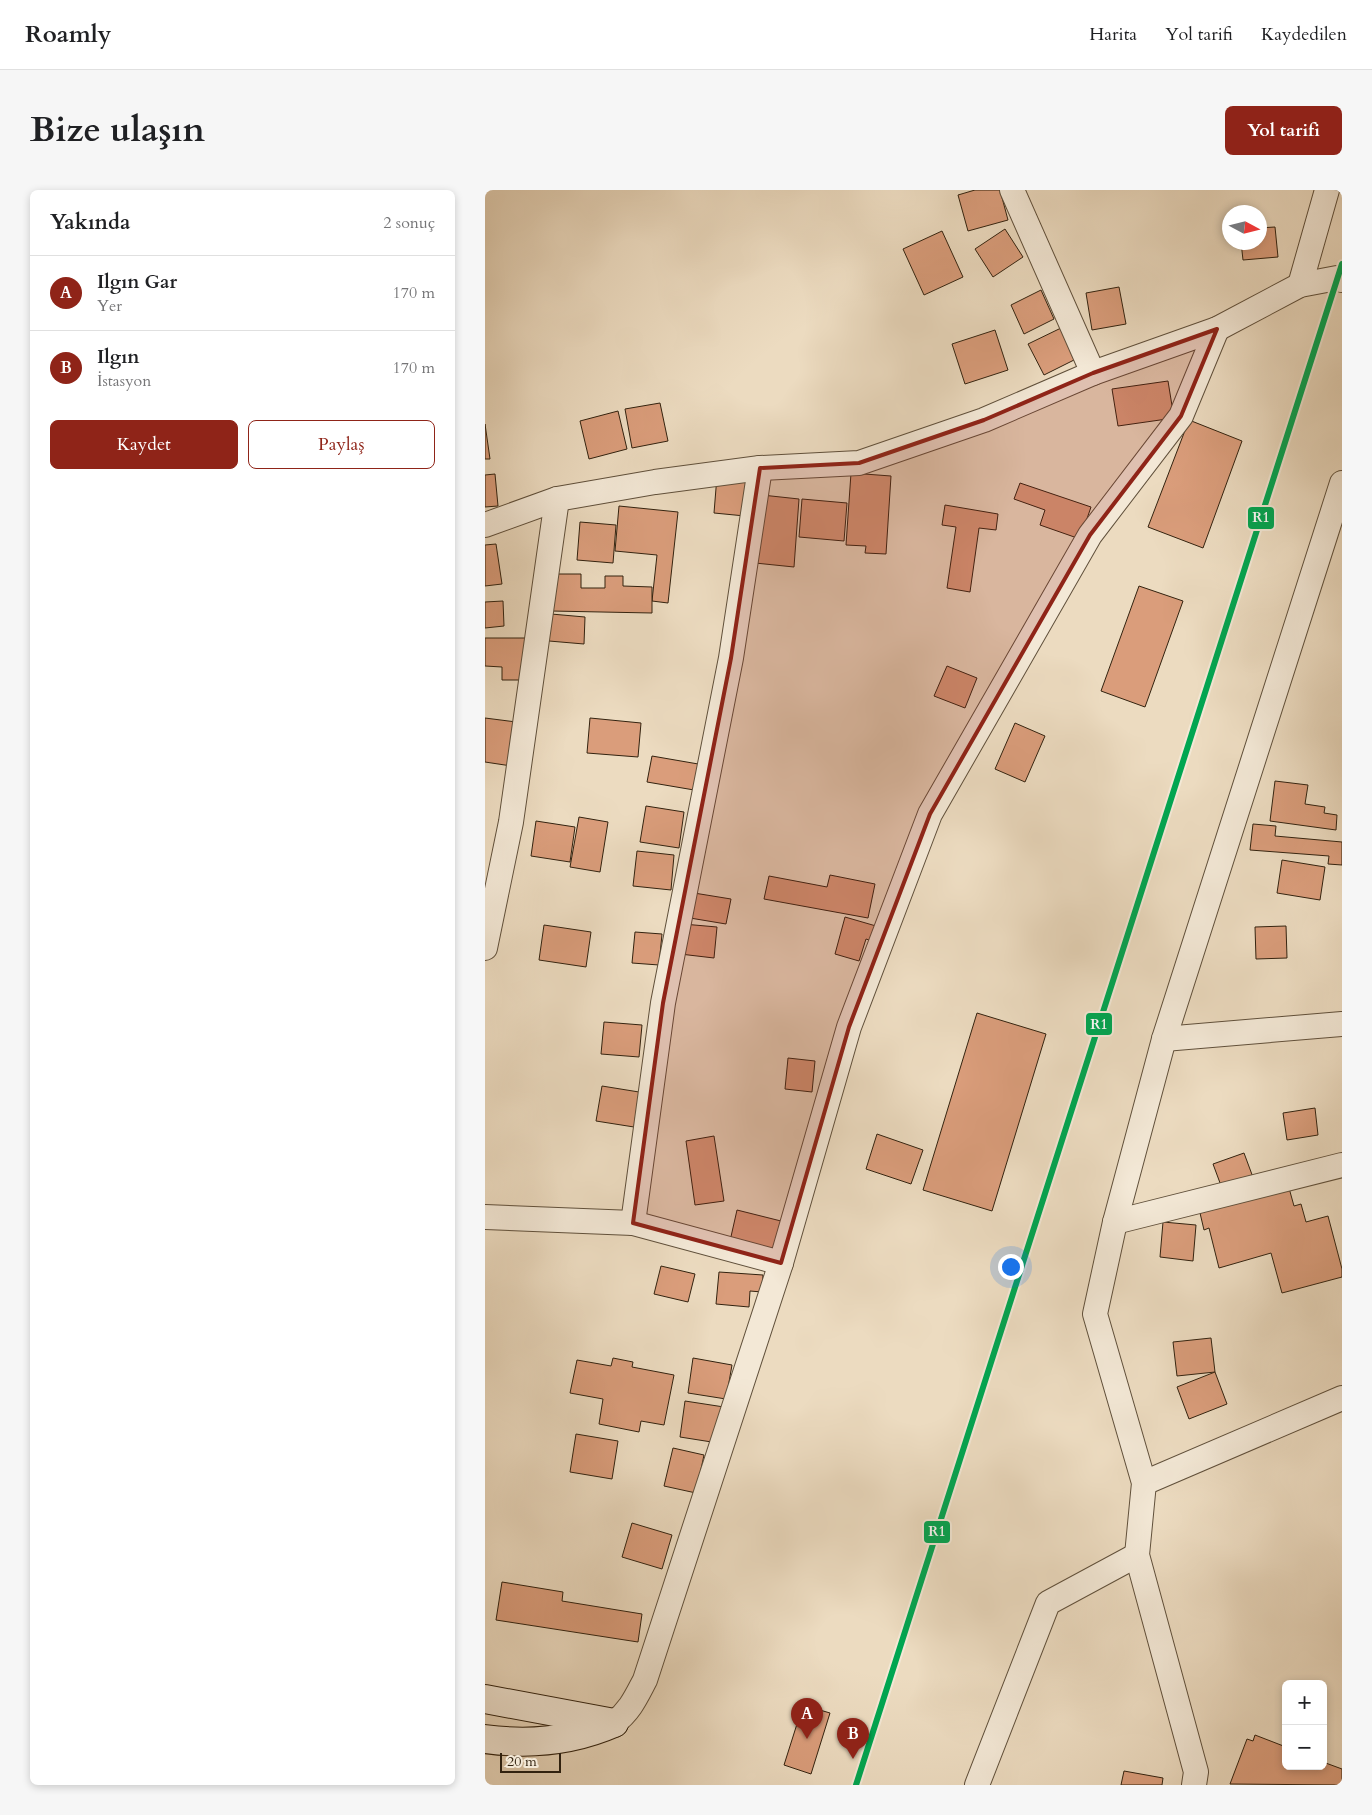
<!DOCTYPE html>
<html lang="tr">
<head>
<meta charset="utf-8">
<style>
  body { margin:0; font-family:Cardo,serif; background:#f6f6f6; color:#202124 }
  .controls { position:absolute; right:15px; bottom:15px; display:grid; overflow:hidden; border-radius:8px; box-shadow:0 2px 8px #0003 }
  .controls button { width:45px; height:45px; display:grid; place-items:center; padding:0; border:0; border-bottom:1px solid #e0e0e0; background:#fff; color:#202124; font:25px sans-serif }
  .compass { position:absolute; left:737px; top:15px; width:45px; height:45px; border-radius:50%; background:#fff; box-shadow:0 2px 8px #0003; rotate:97deg }
  .scale { position:absolute; left:15px; bottom:12px; width:61px; box-sizing:border-box; padding-left:5px; border:2px solid #32220f; border-top:0; font-size:14px; line-height:18px; white-space:nowrap; color:#32220f; -webkit-text-stroke:4px #f3e8d6; paint-order:stroke }
  .you { position:absolute; left:525px; top:1076px; width:18px; height:18px; margin:-12px; border:4px solid #fff; border-radius:50%; background:#1a73e8; box-shadow:0 0 0 8px #1a73e833 }
  .badge { display:grid; place-items:center; width:32px; height:32px; border-radius:50%; background:#8f2418; color:#fff; font-size:16px; font-weight:700 }
  .pin { position:absolute; translate:-50% -41px; filter:drop-shadow(0 1px 2px #0008) }
  .pin::after { content:''; position:absolute; top:26px; width:18px; height:15px; background:inherit; clip-path:polygon(0 0,100% 0,50% 100%) }
  .list { margin:0; padding:0; list-style:none }
  h2 { display:flex; justify-content:space-between; align-items:center; height:65px; margin:0; padding:0 20px; font-size:21px }
  h2 small { font-size:16px; font-weight:400; color:#757577 }
  .list li { display:grid; grid-template-columns:32px 1fr auto; gap:15px; align-items:center; box-sizing:border-box; height:75px; padding:0 20px; border-top:1px solid #e0e0e0 }
  .list b { display:block; font-size:19px; white-space:nowrap }
  .list p { margin:0; font-size:16px; white-space:nowrap; color:#757577 }
  .list em { font-size:16px; font-style:normal; color:#757577 }
  .actions { display:flex; gap:10px; padding:15px 20px }
  .actions a { flex:1; padding:11px 0; border:1px solid #8f2418; border-radius:8px; text-align:center; font-size:18px; color:#8f2418 }
  .actions .main { background:#8f2418; color:#fff }
  .map { position:relative; flex:none; width:857px; height:1595px; overflow:hidden; border-radius:8px }
  header { display:flex; align-items:center; gap:30px; box-sizing:border-box; height:70px; padding:0 25px; background:#fff; border-bottom:1px solid #e0e0e0 }
  header strong { font-size:24px }
  nav { display:flex; gap:28px; margin-inline-start:auto; font-size:18px }
  .intro { display:flex; align-items:center; justify-content:space-between; box-sizing:border-box; height:120px; padding:0 30px }
  h1 { margin:0; font-size:35px }
  .button { padding:12px 22px; border-radius:8px; background:#8f2418; color:#fff; font-size:18px; font-weight:700 }
  main { display:flex; gap:30px; padding:0 30px }
  aside { flex:1; background:#fff; border-radius:8px; box-shadow:0 2px 8px #0003 }
  .map>svg:first-child { display:block }
  .building { fill:#da9d7b; stroke:#32220f }
  .lines { fill:none; stroke-linecap:round; stroke-linejoin:round }
  .street-casing { stroke:#60503b; stroke-width:26 }
  .secondary-casing { stroke:#32220f; stroke-width:30 }
  .street { stroke:#f3e8d6; stroke-width:24 }
  .secondary { stroke:#f3e8d6; stroke-width:28 }
  .rail-1-casing { stroke:#f3e8d6; stroke-width:10 }
  .rail-1 { stroke:#00a651; stroke-width:6 }
  .marked { fill:#8f2418; fill-opacity:0.2; stroke:#8f2418; stroke-width:4; stroke-linejoin:round }
  .line-badge { stroke:#f3e8d6; stroke-width:2 }
  .badge-label { font-size:14px; text-anchor:middle; font-weight:bold; fill:#fff }
</style>
</head>
<body>
<header>
<strong>Roamly</strong>
<nav><a>Harita</a><a>Yol tarifi</a><a>Kaydedilen</a></nav>
</header>
<div class="intro"><h1>Bize ulaşın</h1><a class="button">Yol tarifi</a></div>
<main>
<aside>
<h2>Yakında<small>2 sonuç</small></h2>
<ul class="list">
<li><span class="badge">A</span><div><b>Ilgın Gar</b><p>Yer</p></div><em>170 m</em></li>
<li><span class="badge">B</span><div><b>Ilgın</b><p>İstasyon</p></div><em>170 m</em></li>
</ul>
<div class="actions"><a class="main">Kaydet</a><a>Paylaş</a></div>
</aside>
<div class="map">
<svg width="857" height="1595" viewBox="0 0 857 1595">
  <rect width="100%" height="100%" fill="#ecdbc0"/>
  <filter id="stains"><feTurbulence type="fractalNoise" baseFrequency=".004" numOctaves="4"/><feColorMatrix values="0 0 0 0 .2 0 0 0 0 .09 0 0 0 0 .02 0 0 0 .5 -.17"/></filter>
  <radialGradient id="worn" r=".72"><stop offset=".6" stop-color="#630" stop-opacity="0"/><stop offset="1" stop-color="#630" stop-opacity=".3"/></radialGradient>
  <g class="building">
    <polygon points="490,0 515,0 523,30 483,41 473,5"/>
    <polygon points="790,37 793,67 758,70 756,52 774,52 774,38"/>
    <polygon points="520,39 538,67 508,87 490,59"/>
    <polygon points="457,41 478,87 439,105 418,59"/>
    <polygon points="634,97 641,134 607,140 601,103"/>
    <polygon points="556,100 569,129 539,144 526,115"/>
    <polygon points="576,138 591,169 559,185 543,154"/>
    <polygon points="510,140 523,180 480,194 467,154"/>
    <polygon points="683,191 689,228 633,236 627,199"/>
    <polygon points="175,213 183,251 147,258 140,219"/>
    <polygon points="133,221 142,259 104,269 95,231"/>
    <polygon points="704,230 757,251 718,358 663,337"/>
    <polygon points="0,234 5,269 0,269"/>
    <polygon points="366,283 406,286 401,364 380,363 381,356 361,355"/>
    <polygon points="10,284 13,316 0,317 0,285"/>
    <polygon points="232,286 263,288 260,326 229,323"/>
    <polygon points="535,293 606,317 595,349 555,335 560,320 529,309"/>
    <polygon points="277,305 314,309 309,377 270,373"/>
    <polygon points="317,309 362,313 359,351 314,347"/>
    <polygon points="460,315 513,324 511,340 494,338 485,402 462,398 471,337 457,335"/>
    <polygon points="134,316 193,322 183,413 167,411 172,365 130,361"/>
    <polygon points="95,332 131,335 128,373 92,370"/>
    <polygon points="11,354 17,394 0,396 0,355"/>
    <polygon points="67,384 96,384 96,398 120,398 120,386 138,386 138,396 167,397 167,423 66,421"/>
    <polygon points="654,396 698,411 660,517 616,501"/>
    <polygon points="18,411 19,436 0,438 0,412"/>
    <polygon points="66,424 100,427 99,454 64,451"/>
    <polygon points="0,448 44,448 43,490 17,490 17,477 0,476"/>
    <polygon points="462,476 492,488 480,518 449,506"/>
    <polygon points="0,528 39,533 33,577 0,572"/>
    <polygon points="105,528 156,533 153,567 102,563"/>
    <polygon points="530,533 560,546 540,592 510,579"/>
    <polygon points="167,566 219,575 215,601 162,592"/>
    <polygon points="790,591 823,595 820,614 840,617 839,623 852,625 851,640 785,631"/>
    <polygon points="161,616 199,622 194,658 155,652"/>
    <polygon points="94,627 123,632 115,682 85,677"/>
    <polygon points="51,631 90,637 85,672 46,666"/>
    <polygon points="768,634 791,636 790,646 857,652 857,675 843,674 844,666 765,660"/>
    <polygon points="152,661 189,665 186,700 148,696"/>
    <polygon points="797,670 840,677 835,710 792,703"/>
    <polygon points="345,685 390,694 383,728 279,709 284,686 342,697"/>
    <polygon points="209,703 246,709 241,734 205,728"/>
    <polygon points="360,727 391,736 387,751 381,749 374,771 350,764"/>
    <polygon points="198,734 232,737 229,768 195,764"/>
    <polygon points="59,735 106,742 101,777 54,770"/>
    <polygon points="801,736 802,768 771,769 770,737"/>
    <polygon points="150,742 177,744 174,775 147,773"/>
    <polygon points="492,823 561,844 507,1021 438,1000"/>
    <polygon points="119,832 157,835 154,867 116,864"/>
    <polygon points="303,868 330,871 327,902 300,899"/>
    <polygon points="117,896 154,902 149,937 111,931"/>
    <polygon points="830,918 833,945 802,950 798,923"/>
    <polygon points="392,944 438,960 426,994 381,979"/>
    <polygon points="229,946 239,1011 210,1015 201,951"/>
    <polygon points="759,963 769,990 738,1001 728,974"/>
    <polygon points="804,998 809,1016 816,1014 821,1032 843,1026 857,1079 857,1087 797,1103 786,1063 734,1078 724,1038 719,1040 715,1023"/>
    <polygon points="252,1020 296,1031 288,1061 245,1051"/>
    <polygon points="678,1032 711,1035 708,1071 675,1067"/>
    <polygon points="176,1076 210,1084 203,1112 169,1104"/>
    <polygon points="234,1082 278,1085 277,1102 265,1101 264,1117 231,1114"/>
    <polygon points="726,1148 730,1182 692,1186 688,1152"/>
    <polygon points="128,1168 148,1172 147,1177 189,1185 179,1235 156,1231 154,1242 114,1234 118,1209 85,1203 92,1170 126,1176"/>
    <polygon points="208,1168 247,1175 241,1209 203,1203"/>
    <polygon points="730,1182 742,1214 704,1229 692,1197"/>
    <polygon points="200,1211 239,1217 233,1253 195,1247"/>
    <polygon points="91,1244 133,1251 127,1289 85,1282"/>
    <polygon points="188,1258 219,1265 211,1303 179,1296"/>
    <polygon points="147,1333 187,1345 177,1379 137,1367"/>
    <polygon points="17,1392 78,1402 77,1411 157,1424 153,1452 11,1430"/>
    <polygon points="318,1515 345,1523 326,1584 299,1575"/>
    <polygon points="770,1545 801,1557 801,1576 838,1576 838,1572 857,1579 857,1595 745,1594 762,1549 768,1551"/>
    <polygon points="639,1581 678,1588 677,1595 636,1595"/>
  </g>
  <g class="lines">
    <g class="street-casing">
      <g id="street">
        <polyline points="527,0 608,183"/>
        <polyline points="815,95 842,0"/>
        <polyline points="0,335 72,309 170,292 275,278 374,273 499,230 608,183 732,139 815,95 852,88 857,90"/>
        <polyline points="0,758 26,632 72,309"/>
        <polyline points="679,849 857,834"/>
        <polyline points="0,1027 148,1033 296,1073"/>
        <polyline points="630,1032 857,975"/>
        <polyline points="148,1033 178,813 246,468 275,278"/>
        <polyline points="659,1293 857,1208"/>
        <path d="M129,1533c16,-12 22,-26 31,-43l136,-417 68,-236 81,-213 160,-279 91,-119 36,-87"/>
        <polyline points="492,1595 563,1413 652,1365"/>
        <polyline points="709,1595 711,1582 652,1365 659,1293 610,1124 630,1032 679,849 857,293"/>
      </g>
    </g>
    <g class="secondary-casing">
      <g id="secondary">
        <polyline points="0,1509 129,1533"/>
        <path d="M0,1549c44,6 88,2 129,-16"/>
      </g>
    </g>
    <use href="#street" class="street"/>
    <use href="#secondary" class="secondary"/>
    <g class="rail-1-casing">
      <polyline id="rail-1" points="371,1595 857,74"/>
    </g>
    <use href="#rail-1" class="rail-1"/>
  </g>
  <path class="marked" d="M732,139l-36,87 -91,119 -160,279 -81,213 -68,236 -148,-40 30,-220 68,-345 29,-190 99,-5 125,-43 109,-47z"/>
  <g class="line-badge">
    <rect x="762" y="316" width="28" height="24" rx="5" fill="#00a651"/>
    <rect x="600" y="822" width="28" height="24" rx="5" fill="#00a651"/>
    <rect x="438" y="1330" width="28" height="24" rx="5" fill="#00a651"/>
  </g>
  <g class="badge-label">
    <text x="776" y="332">R1</text>
    <text x="614" y="839">R1</text>
    <text x="452" y="1346">R1</text>
  </g>
  <rect width="100%" height="100%" filter="url(#stains)"/>
  <rect width="100%" height="100%" fill="url(#worn)"/>
</svg>
<div class="controls">
<button>+</button>
<button>−</button>
</div>
<svg class="compass" viewBox="-18 -18 36 36"><path d="M0-13l5 13h-10z" fill="#e53935"/><path d="M0 13l5-13h-10z" fill="#757577"/></svg>
<div class="scale">20 m</div>
<div class="you"></div>
<div class="pin badge" style="left:322px;top:1549px">A</div>
<div class="pin badge" style="left:368px;top:1569px">B</div>
</div>
</main>
</body>
</html>
